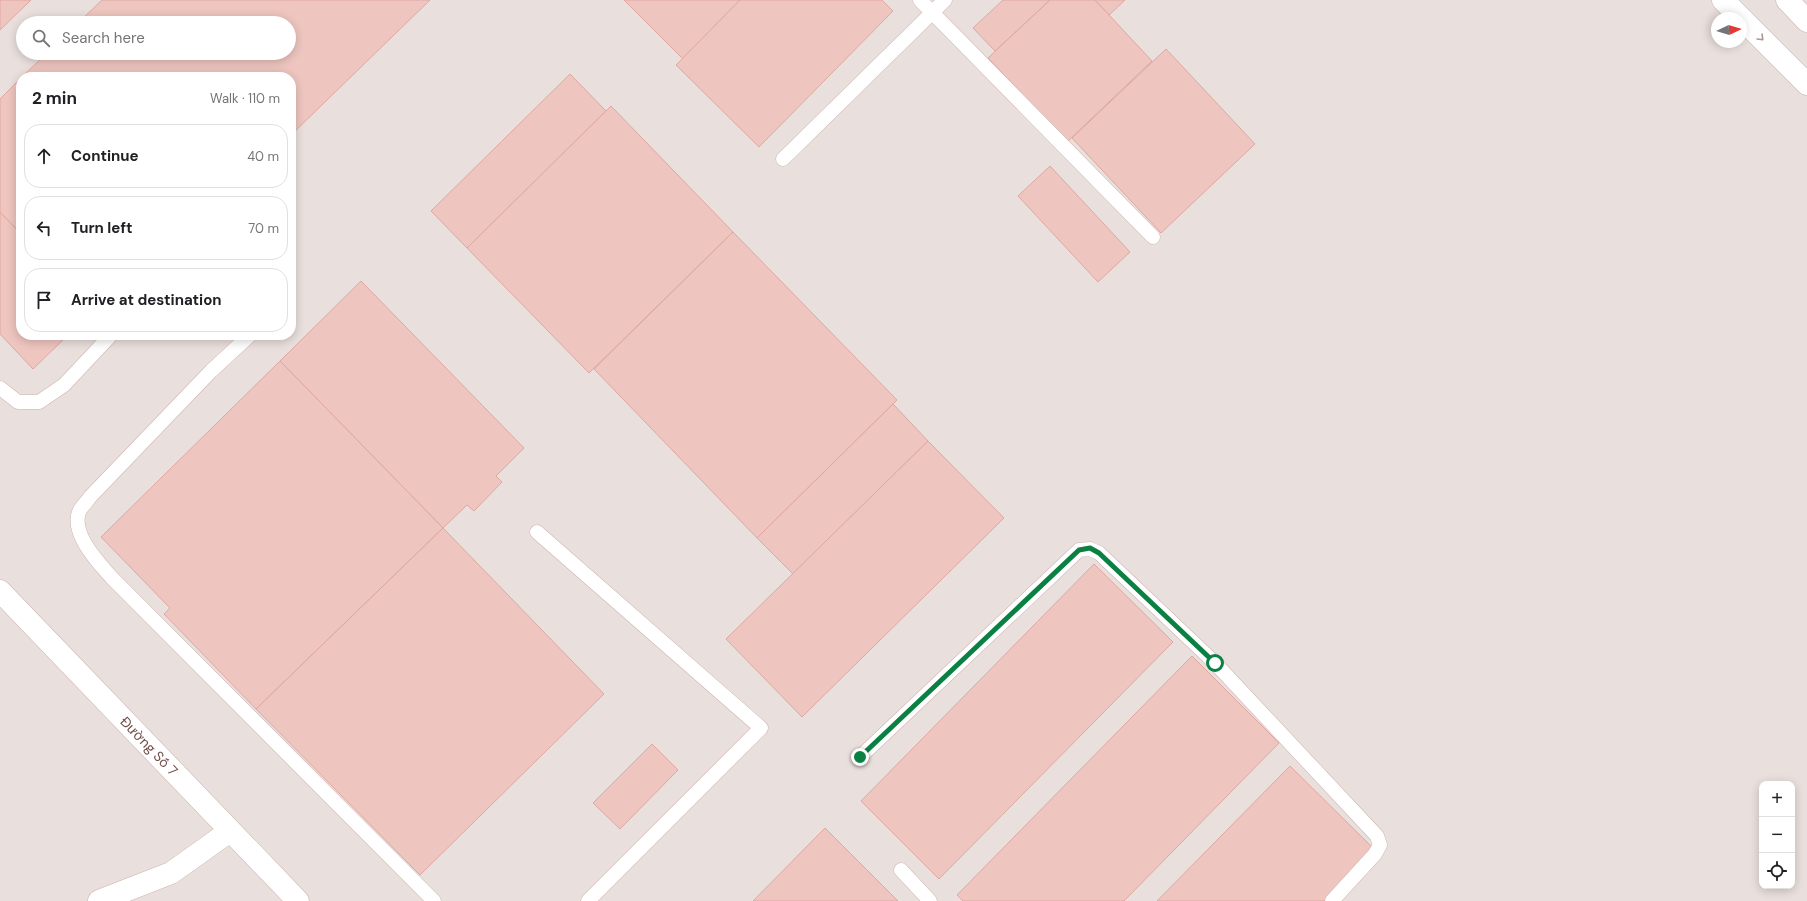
<!DOCTYPE html>
<html lang="en">
<head>
<meta charset="utf-8">
<style>
  body { margin:0; font-family:"DM Sans",sans-serif; background:#f6f6f6; color:#202124 }
  .controls { position:absolute; right:12px; bottom:12px; display:grid; overflow:hidden; border-radius:8px; box-shadow:0 2px 10px #0003 }
  .controls button { width:36px; height:36px; display:grid; place-items:center; padding:0; border:0; border-bottom:1px solid #e0e0e0; background:#fff; color:#202124; font:20px sans-serif }
  .compass { position:absolute; left:1711px; top:12px; width:36px; height:36px; border-radius:50%; background:#fff; box-shadow:0 2px 10px #0003; rotate:86deg }
  .stop { position:absolute; width:12px; height:12px; margin:-9px; border:3px solid #0b8043; border-radius:50%; background:#fff }
  .stop.end { background:#0b8043; border-color:#fff; box-shadow:0 1px 4px #0008 }
  .list { margin:0; padding:0; list-style:none }
  h2 { display:flex; justify-content:space-between; align-items:center; height:52px; margin:0; padding:0 16px; font-size:17px }
  h2 small { font-size:13px; font-weight:400; color:#757577 }
  .list li { display:grid; grid-template-columns:26px 1fr auto; gap:12px; align-items:center; box-sizing:border-box; height:64px; margin:0 8px 8px; padding:0 8px; border:1px solid #e0e0e0; border-radius:16px }
  .list b { display:block; font-size:15px; white-space:nowrap }
  .list em { font-size:13px; font-style:normal; color:#757577 }
  .icon { flex:none; width:22px; height:22px; fill:none; stroke:currentColor; stroke-width:2; stroke-linecap:round; stroke-linejoin:round }
  .map { position:relative; flex:none; width:1807px; height:901px; overflow:hidden }
  .search { position:absolute; background:#fff; box-shadow:0 2px 10px #0003; left:16px; top:16px; width:280px; height:44px; display:flex; align-items:center; gap:10px; box-sizing:border-box; padding:0 14px; border-radius:22px; color:#757577; font-size:15px }
  .panel { position:absolute; background:#fff; box-shadow:0 2px 10px #0003; left:16px; top:72px; width:280px; height:268px; border-radius:16px }
  .map>svg:first-child { display:block }
  .industrial { fill:#e9dfdc; fill-rule:evenodd }
  .building { fill:#eec5bf; stroke:#e0a7a1 }
  .lines { fill:none; stroke-linecap:round; stroke-linejoin:round }
  .service-casing { stroke:#ceb4b0; stroke-width:15 }
  .minor-casing { stroke:#ceb4b0; stroke-width:23 }
  .tertiary-casing { stroke:#ceb4b0; stroke-width:23 }
  .service { stroke:#fff; stroke-width:14 }
  .minor { stroke:#fff; stroke-width:22 }
  .tertiary { stroke:#fff; stroke-width:22 }
  .oneway { stroke:#aa9594 }
  .route { stroke:#0b8043; stroke-width:5 }
  .labels { text-anchor:middle; stroke-width:3; stroke-linejoin:round; paint-order:stroke }
  .street-label { font-size:14px; fill:#724f4c; stroke:#fef2ec }
</style>
</head>
<body>
<div class="map">
<svg width="1807" height="901" viewBox="0 0 1807 901">
  <rect width="100%" height="100%" fill="#fbede6"/>
  <path class="industrial" d="M0,0h1807v901h-1807zM1717,18h24v24h-24zM23,23h266v30h-266zM21,77h270v258h-270zM1762,784h30v102h-30z"/>
  <g class="building">
    <polygon points="0,0 31,0 0,30"/>
    <polygon points="102,0 430,0 291,135 291,77 22,77 47,53 289,53 289,23 78,23"/>
    <polygon points="624,0 740,0 683,59"/>
    <polygon points="740,0 882,0 893,11 759,147 676,65"/>
    <polygon points="1003,0 1050,0 995,51 973,28"/>
    <polygon points="1050,0 1095,0 1152,61 1067,142 988,58"/>
    <polygon points="1095,0 1125,0 1109,15"/>
    <polygon points="1166,49 1255,144 1161,233 1072,138"/>
    <polygon points="570,74 606,111 467,248 431,211"/>
    <polygon points="21,78 21,234 0,212 0,99"/>
    <polygon points="611,106 733,232 589,373 467,248"/>
    <polygon points="1050,166 1130,252 1098,282 1018,196"/>
    <polygon points="0,212 21,234 21,335 68,335 33,369 0,334"/>
    <polygon points="733,232 897,400 757,538 594,369"/>
    <polygon points="361,281 524,448 496,476 502,482 474,511 467,505 443,528 280,361"/>
    <polygon points="280,361 443,528 256,709 164,614 170,608 101,537"/>
    <polygon points="893,404 928,441 793,574 757,538"/>
    <polygon points="928,441 1004,518 802,717 726,639"/>
    <polygon points="443,528 604,694 420,875 256,709"/>
    <polygon points="1094,564 1173,642 939,879 861,801"/>
    <polygon points="1192,656 1279,743 1124,901 963,901 957,895"/>
    <polygon points="652,744 678,770 620,829 593,803"/>
    <polygon points="1290,766 1374,849 1324,901 1157,901"/>
    <polygon points="825,828 898,901 753,901"/>
  </g>
  <g class="lines">
    <g class="service-casing">
      <g id="service">
        <polyline points="920,0 1153,237"/>
        <polyline points="783,159 945,0"/>
        <path d="M250,335l-39,36 -121,126c-3,5 -9,10 -11,15 -8,22 19,50 32,65l323,324"/>
        <polyline points="0,388 18,402 39,402 64,385 111,335"/>
        <polyline points="537,532 761,728 588,901"/>
        <polyline points="860,757 1079,550 1090,549 1099,553 1215,663 1377,836 1380,845 1375,854 1332,901"/>
        <polyline points="901,870 930,901"/>
      </g>
    </g>
    <g class="minor-casing">
      <g id="minor">
        <path id="s1" d="M0,591l298,310"/>
        <polyline points="99,901 171,873 230,831"/>
      </g>
    </g>
    <g class="tertiary-casing">
      <g id="tertiary">
        <polyline points="1723,0 1807,84"/>
        <polyline points="1787,0 1807,21"/>
      </g>
    </g>
    <use href="#service" class="service"/>
    <use href="#minor" class="minor"/>
    <use href="#tertiary" class="tertiary"/>
  </g>
  <defs><path id="oneway-chevron" d="M-2-3.5L2.5 0L-2 3.5" fill="none" stroke-width="1.6" stroke-linecap="round" stroke-linejoin="round"/></defs>
  <use class="oneway" href="#oneway-chevron" transform="translate(1761 38) rotate(45)"/>
  <g class="lines">
    <polyline class="route" points="860,757 1079,550 1090,548 1099,553 1215,663"/>
  </g>
  <g class="labels">
    <g class="street-label">
      <text dy="5" stroke="none"><textPath href="#s1" startOffset="215">Đường Số 7</textPath></text>
    </g>
  </g>
</svg>
<div class="controls">
<button>+</button>
<button>−</button>
<button><svg class="icon" aria-label="locate" viewBox="0 0 24 24"><circle cx="12" cy="12" r="6"/><path d="M12 2v4M12 18v4M2 12h4M18 12h4"/></svg></button>
</div>
<svg class="compass" viewBox="-18 -18 36 36"><path d="M0-13l5 13h-10z" fill="#e53935"/><path d="M0 13l5-13h-10z" fill="#757577"/></svg>
<div class="stop" style="left:1215px;top:663px"></div>
<div class="stop end" style="left:860px;top:757px"></div>
<div class="search"><svg class="icon" aria-label="search" viewBox="0 0 24 24"><circle cx="10" cy="10" r="6"/><path d="M15 15l6 6"/></svg>Search here</div>
<section class="panel">
<h2>2 min<small>Walk · 110 m</small></h2>
<ul class="list">
<li><svg class="icon" aria-label="ahead" viewBox="0 0 24 24"><path d="M12 20V5M6 11l6-6 6 6"/></svg><div><b>Continue</b></div><em>40 m</em></li>
<li><svg class="icon" aria-label="left" viewBox="0 0 24 24"><path d="M17 20v-9H6M10 6l-5 5 5 5"/></svg><div><b>Turn left</b></div><em>70 m</em></li>
<li><svg class="icon" aria-label="arrive" viewBox="0 0 24 24"><path d="M6 21V4h12l-3 4 3 4H6"/></svg><div><b>Arrive at destination</b></div></li>
</ul>
</section>
</div>
</body>
</html>
